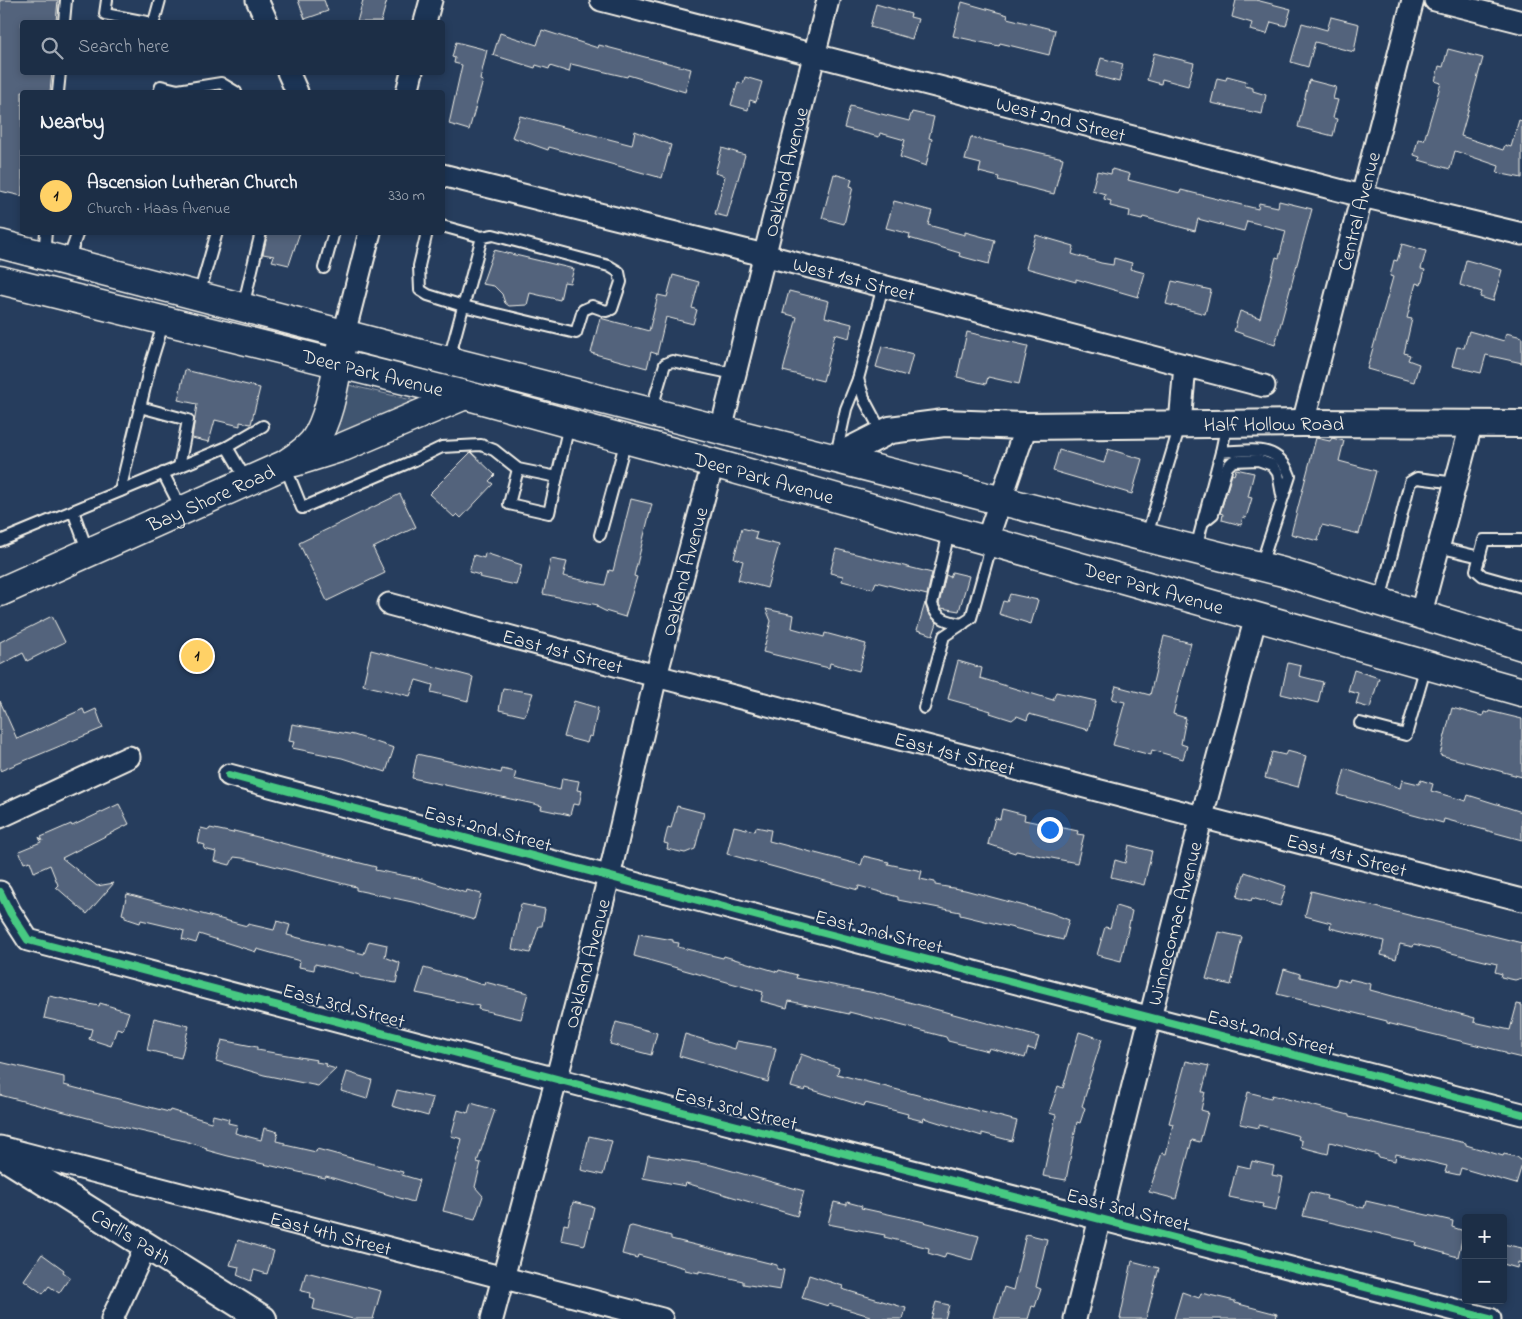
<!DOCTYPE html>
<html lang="en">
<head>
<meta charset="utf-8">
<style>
  body { margin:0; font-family:"Indie Flower",sans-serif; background:#293a51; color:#f1f3f6 }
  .controls { position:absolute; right:15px; bottom:15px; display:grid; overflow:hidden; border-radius:5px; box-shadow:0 2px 8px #0003 }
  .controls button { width:45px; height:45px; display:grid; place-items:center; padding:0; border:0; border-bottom:1px solid #3a4a5f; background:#1c2e46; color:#f1f3f6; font:25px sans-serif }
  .you { position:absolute; left:1049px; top:829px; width:18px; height:18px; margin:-12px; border:4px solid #fff; border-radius:50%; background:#1a73e8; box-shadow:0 0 0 8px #1a73e833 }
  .badge { display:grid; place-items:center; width:32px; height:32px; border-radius:50%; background:#ffd166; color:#111; font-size:16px; font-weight:700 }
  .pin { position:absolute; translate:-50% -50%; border:2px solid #fff; box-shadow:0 1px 5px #0006 }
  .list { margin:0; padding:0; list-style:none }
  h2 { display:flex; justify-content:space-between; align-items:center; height:65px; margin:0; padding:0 20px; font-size:21px }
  h2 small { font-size:16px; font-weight:400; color:#a0a8b3 }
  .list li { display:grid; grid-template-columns:32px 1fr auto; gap:15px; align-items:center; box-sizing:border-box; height:80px; padding:0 20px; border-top:1px solid #3a4a5f }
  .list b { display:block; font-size:19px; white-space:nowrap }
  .list p { margin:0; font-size:16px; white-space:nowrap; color:#a0a8b3 }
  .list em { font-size:16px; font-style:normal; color:#a0a8b3 }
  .icon { flex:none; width:28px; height:28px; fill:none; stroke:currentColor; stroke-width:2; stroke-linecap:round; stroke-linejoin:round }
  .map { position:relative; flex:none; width:1522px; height:1319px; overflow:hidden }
  .search { position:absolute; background:#1c2e46; box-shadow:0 2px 8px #0003; left:20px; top:20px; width:425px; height:55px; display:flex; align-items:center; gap:12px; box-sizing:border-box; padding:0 18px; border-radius:5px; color:#a0a8b3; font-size:19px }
  .panel { position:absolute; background:#1c2e46; box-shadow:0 2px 8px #0003; left:20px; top:90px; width:425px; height:145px; border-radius:5px }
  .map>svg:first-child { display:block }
  .green { fill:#40546f; stroke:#9aa2ac }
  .building { fill:#52647b; stroke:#f4f1e8 }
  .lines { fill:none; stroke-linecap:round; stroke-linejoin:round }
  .service-casing { stroke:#f4f1e8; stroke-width:14 }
  .minor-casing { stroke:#f4f1e8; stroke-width:25 }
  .tertiary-casing { stroke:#f4f1e8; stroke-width:30 }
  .secondary-casing { stroke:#f4f1e8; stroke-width:31 }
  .primary-casing { stroke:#f4f1e8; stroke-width:31 }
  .service { stroke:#1d3557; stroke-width:10 }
  .minor { stroke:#1d3557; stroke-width:21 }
  .tertiary { stroke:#1d3557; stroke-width:26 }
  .secondary { stroke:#1d3557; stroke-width:28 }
  .primary { stroke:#1d3557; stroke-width:28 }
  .cycleway-casing { stroke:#1d3557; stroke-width:11 }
  .cycleway { stroke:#46c982; stroke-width:8 }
  .labels { text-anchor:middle; stroke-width:4.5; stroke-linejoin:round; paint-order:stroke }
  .street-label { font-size:20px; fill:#f4f1e8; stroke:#1d3557 }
</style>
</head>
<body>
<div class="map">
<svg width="1522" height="1319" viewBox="0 0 1522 1319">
  <rect width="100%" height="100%" fill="#263d5d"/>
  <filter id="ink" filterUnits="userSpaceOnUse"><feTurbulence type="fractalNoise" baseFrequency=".02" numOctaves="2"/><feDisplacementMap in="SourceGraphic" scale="10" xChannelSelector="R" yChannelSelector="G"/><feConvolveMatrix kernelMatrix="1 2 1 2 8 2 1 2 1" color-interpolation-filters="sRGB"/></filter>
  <g filter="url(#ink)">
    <polygon class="green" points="349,385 420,402 331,441"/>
    <g class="building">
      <polygon points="0,0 58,0 56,22 22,22 22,72 52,72 50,92 22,92 22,196 0,191"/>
      <polygon points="298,0 324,0 328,11 305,19"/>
      <polygon points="363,0 387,0 381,22 357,22"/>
      <polygon points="1236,0 1256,0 1291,9 1286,26 1271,22 1267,34 1250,30 1252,23 1232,17"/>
      <polygon points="962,2 1008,15 1007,18 1055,30 1049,55 1000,43 999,46 953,36"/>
      <polygon points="876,4 911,14 910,17 918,19 912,39 870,27"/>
      <polygon points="1331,17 1359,24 1354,52 1315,42 1308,67 1291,62 1302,23 1327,30"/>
      <polygon points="542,30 598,48 599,45 691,69 685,92 628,75 627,77 571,64 569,72 550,66 549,69 536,65 535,68 493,55 500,33 537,45"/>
      <polygon points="456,42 487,50 480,80 483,81 469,130 449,124 462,65 454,63 455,58 452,57"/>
      <polygon points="1448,49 1483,58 1461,136 1503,150 1505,145 1511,147 1519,120 1522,121 1522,178 1497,173 1499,166 1455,151 1450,169 1419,160 1420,157 1414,155 1418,139 1424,140 1425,137 1441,83 1435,81 1439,66 1443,67"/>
      <polygon points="1154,53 1194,63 1188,86 1162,79 1161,84 1147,80"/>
      <polygon points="1101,58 1123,64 1119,82 1096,76"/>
      <polygon points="1227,76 1246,81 1245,86 1253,88 1253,91 1266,95 1262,114 1211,103 1217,78 1226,80"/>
      <polygon points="745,77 762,82 756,102 750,100 748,110 731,105 738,82 743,84"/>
      <polygon points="1309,80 1336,87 1333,99 1338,100 1333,118 1337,119 1333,136 1298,127"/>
      <polygon points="850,106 909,121 912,112 934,117 929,138 932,139 926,166 900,157 905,140 880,133 879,137 844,128"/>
      <polygon points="520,116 632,145 635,131 671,145 662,178 549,147 548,150 512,137"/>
      <polygon points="971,137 1063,158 1054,194 998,180 999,177 979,172 981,164 965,160"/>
      <polygon points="722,148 745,155 727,217 715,214 725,176 715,173"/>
      <polygon points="1112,169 1130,174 1128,180 1180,193 1181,190 1258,209 1259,203 1278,207 1279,201 1312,209 1275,345 1234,331 1240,311 1260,318 1276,257 1279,258 1286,231 1247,221 1244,231 1198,219 1195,231 1143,217 1142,220 1129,217 1130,211 1110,206 1111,201 1104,199 1105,194 1092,190 1097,171 1111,174"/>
      <polygon points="834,174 852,179 850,186 853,187 844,224 822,218"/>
      <polygon points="894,201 932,211 928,225 965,235 965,232 995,240 989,264 959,256 960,253 909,238 910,234 886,228"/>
      <polygon points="268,232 300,232 289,265 272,261 274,256 263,254"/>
      <polygon points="1036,235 1074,246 1072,254 1101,263 1113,265 1114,258 1132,263 1130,269 1145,273 1138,297 1076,279 1076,282 1026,268"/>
      <polygon points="1402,244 1426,251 1421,269 1425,270 1421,285 1416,283 1407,318 1412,319 1404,353 1410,355 1408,360 1419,364 1414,382 1367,369 1393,277 1390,276 1394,260 1397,261"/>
      <polygon points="494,250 574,269 570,283 564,282 560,300 530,293 527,305 509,306 505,303 502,294 494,286 482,284"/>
      <polygon points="1466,260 1502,270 1493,301 1480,297 1482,292 1460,285"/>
      <polygon points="673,275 699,282 692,308 697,310 693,324 666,317 657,354 651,352 647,368 591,353 600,318 649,331 658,295 667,297"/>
      <polygon points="1172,281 1211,290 1205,314 1166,304"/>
      <polygon points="789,291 829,301 825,317 852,324 849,338 835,334 823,381 783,371 797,317 783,313"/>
      <polygon points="1469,331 1504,341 1506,333 1522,337 1522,363 1486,355 1481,373 1452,366 1457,347 1464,348"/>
      <polygon points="967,332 1028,346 1019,384 988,377 986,384 957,377"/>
      <polygon points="882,346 913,354 907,376 876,367"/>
      <polygon points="185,370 260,388 251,424 240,422 240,426 215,420 209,442 192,438 197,404 178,400"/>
      <polygon points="1316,438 1330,441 1332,438 1344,441 1339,461 1376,471 1359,534 1322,525 1318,541 1291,534"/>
      <polygon points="1108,449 1142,459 1132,494 1053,471 1059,450 1104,463"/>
      <polygon points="471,452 495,475 489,481 493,484 461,518 457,514 454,517 429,494"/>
      <polygon points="1236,469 1254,473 1248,497 1252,498 1246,518 1243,517 1241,525 1222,520 1223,514 1220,513 1232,474 1234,475"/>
      <polygon points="400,494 416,527 373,548 385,573 327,601 299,543"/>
      <polygon points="631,499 652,504 634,576 637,577 625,617 605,611 597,607 598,605 543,594 551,559 567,562 563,576 605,585 609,570 613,571"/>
      <polygon points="742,528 757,532 755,539 779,545 767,588 738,580 743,561 734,558"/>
      <polygon points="836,549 932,573 927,595 876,582 873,589 842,581 843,576 830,573"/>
      <polygon points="485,553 522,565 516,585 479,577 480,575 469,572 474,555 484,558"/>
      <polygon points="952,572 969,576 959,611 941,608 939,604 946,575 950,577"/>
      <polygon points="1010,594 1038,600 1031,624 999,614 1003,601 1007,602"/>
      <polygon points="925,603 928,613 937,623 933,635 917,630"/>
      <polygon points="766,609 794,615 792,628 824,637 825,633 866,644 859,671 830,663 829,668 763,652 771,621"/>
      <polygon points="52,616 65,642 27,661 23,653 0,665 0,642"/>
      <polygon points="1164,636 1191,643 1173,714 1186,718 1181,744 1187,746 1183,759 1152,750 1151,755 1113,745 1125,702 1112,699 1116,686 1150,695"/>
      <polygon points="371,650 473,677 468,701 431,692 433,685 416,680 410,696 363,685"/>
      <polygon points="958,661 982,668 980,678 1053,700 1056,692 1096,701 1088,730 1029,714 1027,720 1017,716 1012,720 990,713 991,711 948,699"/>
      <polygon points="1288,663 1301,666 1299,676 1323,682 1318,703 1281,694"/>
      <polygon points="1354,670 1379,678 1370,708 1356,704 1359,694 1348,691"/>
      <polygon points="503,688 533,693 525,716 499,710"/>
      <polygon points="0,701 17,739 83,709 85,714 96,709 103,728 0,771"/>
      <polygon points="574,701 598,708 592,737 589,736 587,743 564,737"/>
      <polygon points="1452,708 1483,716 1484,712 1488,713 1489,711 1522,719 1522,777 1440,755"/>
      <polygon points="292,724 354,735 394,748 386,772 342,758 292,748 294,742 289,741"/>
      <polygon points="1287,751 1306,756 1298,787 1265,778 1272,752 1285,755"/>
      <polygon points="417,754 501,773 502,769 516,772 514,779 560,790 562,778 579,781 577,790 582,791 579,805 573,804 570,815 541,809 542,806 534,804 412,778"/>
      <polygon points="1345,769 1400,788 1402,780 1419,784 1421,780 1433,784 1431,791 1466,801 1468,795 1522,812 1522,840 1444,819 1443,823 1338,795"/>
      <polygon points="119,804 129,824 62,858 97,886 114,883 87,914 56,887 58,885 50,865 34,872 30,861 24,863 19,851 41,842 39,837 43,841 41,837 71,824 72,826"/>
      <polygon points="677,806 704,813 695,849 685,853 667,849 668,844 664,843 668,827 671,828"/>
      <polygon points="1002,809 1025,815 1024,820 1078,831 1077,834 1084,835 1077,863 1016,851 1015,853 988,844 995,818 1000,819"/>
      <polygon points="734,826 755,831 756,827 771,830 769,841 861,865 864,856 889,862 888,864 922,871 920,879 935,882 935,885 965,890 1051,913 1069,920 1063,940 960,915 960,912 898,900 898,897 859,886 858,890 727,854"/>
      <polygon points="201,828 209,830 210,828 233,833 234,831 376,867 375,870 422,879 466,893 467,890 481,894 474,920 417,903 356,890 356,887 242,858 234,857 230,865 214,861 216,852 204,849 205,845 198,843"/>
      <polygon points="1129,845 1152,851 1144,885 1111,877 1115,860 1125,863"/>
      <polygon points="1245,872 1286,886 1280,906 1252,898 1251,901 1237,897"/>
      <polygon points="1311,891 1522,943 1522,978 1515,980 1501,977 1502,974 1495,972 1497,964 1414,944 1413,947 1400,944 1396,959 1381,955 1384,941 1330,928 1331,923 1305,916"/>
      <polygon points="127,894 247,926 248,924 274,930 277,921 290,925 287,935 364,954 369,941 387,945 385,957 400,963 396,983 360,977 360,975 315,964 314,970 299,967 300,961 257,949 256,952 199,934 196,943 182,939 184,931 175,928 141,920 140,923 125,918 125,915 122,914"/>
      <polygon points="521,904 545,909 542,926 539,926 530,953 512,949"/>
      <polygon points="1116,906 1132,911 1121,961 1097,955 1105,927 1110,928"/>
      <polygon points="1219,932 1242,937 1231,985 1206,979"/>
      <polygon points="639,934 673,940 673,942 679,943 678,947 723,958 724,956 778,972 779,970 797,975 796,978 875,993 1039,1037 1035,1050 1028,1048 1025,1058 989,1048 988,1051 948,1041 946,1037 849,1012 849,1014 789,1001 787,1008 761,1001 763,992 634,956"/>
      <polygon points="424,968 484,985 485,982 528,993 521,1019 478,1009 479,1006 416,993"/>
      <polygon points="1284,969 1300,974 1300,977 1336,986 1338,979 1349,982 1350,979 1371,984 1370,990 1475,1018 1474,1022 1510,1030 1517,1004 1522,1005 1522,1058 1505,1054 1505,1052 1387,1023 1387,1021 1277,994"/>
      <polygon points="49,996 99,1006 100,1003 129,1012 123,1030 117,1028 111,1046 89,1039 92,1029 44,1018"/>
      <polygon points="154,1018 189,1026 181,1058 147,1050"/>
      <polygon points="616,1022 657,1033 651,1055 610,1044"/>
      <polygon points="1079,1032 1102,1039 1087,1086 1088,1087 1082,1106 1085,1108 1080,1123 1077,1122 1066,1180 1043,1176 1056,1115 1049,1113 1058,1086 1063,1088"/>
      <polygon points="685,1034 735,1049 737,1041 776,1048 768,1082 679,1056"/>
      <polygon points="222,1040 257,1047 257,1050 317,1060 316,1062 327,1064 326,1066 336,1069 318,1086 264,1075 216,1061"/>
      <polygon points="801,1054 839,1068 837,1074 1017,1121 1012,1141 982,1133 982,1136 924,1118 923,1121 907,1117 908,1114 865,1103 864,1106 806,1088 805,1091 791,1087"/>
      <polygon points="1186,1061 1209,1066 1202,1092 1205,1092 1201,1110 1208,1112 1200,1142 1192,1140 1176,1199 1149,1192 1162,1153 1166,1154 1173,1124 1169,1123"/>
      <polygon points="0,1062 64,1077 64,1085 169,1112 170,1110 211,1122 213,1115 229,1119 228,1123 237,1125 235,1133 261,1140 264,1128 278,1132 276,1141 285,1143 285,1145 316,1152 317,1149 403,1172 402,1175 419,1180 413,1202 326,1176 325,1178 228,1156 206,1150 207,1148 185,1141 122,1127 0,1095"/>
      <polygon points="347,1072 372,1080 367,1099 341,1091"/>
      <polygon points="397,1090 433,1098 428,1116 392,1106"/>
      <polygon points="1248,1092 1271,1098 1272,1095 1349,1115 1349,1117 1466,1143 1466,1145 1503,1156 1504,1154 1517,1157 1522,1161 1522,1165 1516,1184 1461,1168 1459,1175 1445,1172 1447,1166 1396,1154 1395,1161 1378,1157 1378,1155 1330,1142 1328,1154 1301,1147 1302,1141 1298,1139 1299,1136 1259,1125 1259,1128 1240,1124"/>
      <polygon points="471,1103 495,1110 477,1162 481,1163 475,1187 483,1196 475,1219 443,1211 462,1139 451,1136 458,1110 468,1113"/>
      <polygon points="589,1136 612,1141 603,1175 581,1170"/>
      <polygon points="648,1155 711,1165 804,1191 797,1216 686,1183 685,1186 643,1178"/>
      <polygon points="1252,1161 1274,1166 1272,1175 1283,1177 1276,1210 1262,1207 1263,1204 1229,1197 1237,1165 1250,1168"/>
      <polygon points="1310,1192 1327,1196 1326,1199 1364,1208 1366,1201 1453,1221 1452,1227 1464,1231 1458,1257 1415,1245 1416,1242 1303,1216"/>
      <polygon points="573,1202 594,1207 585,1245 561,1240 564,1224 568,1225"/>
      <polygon points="834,1202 847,1205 847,1202 862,1206 861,1208 920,1221 979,1236 972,1260 946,1253 944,1258 928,1253 929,1248 884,1237 885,1235 828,1224"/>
      <polygon points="632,1226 671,1236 671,1239 777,1265 777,1269 784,1270 780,1290 743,1284 743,1281 699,1271 699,1273 685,1270 685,1268 638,1255 637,1258 622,1254 629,1227"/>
      <polygon points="1026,1234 1047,1239 1036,1287 1041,1289 1035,1307 1032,1306 1028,1319 994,1319 1004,1287 1013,1290"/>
      <polygon points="238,1240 274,1251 267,1274 254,1270 251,1281 237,1275 239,1267 230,1265"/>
      <polygon points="1503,1244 1522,1248 1522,1263 1518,1262 1517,1268 1503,1264"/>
      <polygon points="42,1254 64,1270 63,1272 70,1277 59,1293 49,1286 43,1294 24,1280"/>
      <polygon points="1132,1261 1159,1268 1146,1319 1120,1319"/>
      <polygon points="306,1272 381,1291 373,1319 353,1319 313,1309 315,1300 310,1298 311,1293 301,1291"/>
      <polygon points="809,1275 843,1286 842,1289 906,1308 903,1319 869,1319 870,1316 829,1304 828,1306 802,1298"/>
      <polygon points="1182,1292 1199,1298 1201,1293 1235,1301 1235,1303 1277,1314 1276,1319 1174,1319"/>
      <polygon points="936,1302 949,1305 945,1319 931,1319"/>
    </g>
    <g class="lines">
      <g class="service-casing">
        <g id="service">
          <polyline points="107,0 105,14 147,22"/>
          <polyline points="64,22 66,0"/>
          <polyline points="154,22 160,0"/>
          <polyline points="58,92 60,72"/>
          <polyline points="159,92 161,86 178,90 221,83 236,92"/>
          <polyline points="442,226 482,237"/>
          <polyline points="427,232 419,266 420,290 428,295 463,306 576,333 583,310 592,306 606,311 612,309 621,282 619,272 609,266 493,235 482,237 449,359"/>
          <polyline points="44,255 46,232"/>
          <polyline points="68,260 78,232"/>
          <polyline points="324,268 334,232"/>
          <polyline points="199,295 217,232"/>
          <polyline points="243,307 261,232"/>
          <polyline points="858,379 865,401 882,433"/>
          <polyline points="140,407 188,420 179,467"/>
          <polyline points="651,411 665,364 672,361 735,374"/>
          <polyline points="227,447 247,481"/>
          <polyline points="1221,452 1227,423"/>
          <polyline points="836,455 846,409 858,379 883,286"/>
          <polyline points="285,466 302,508 415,460 442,447 481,445 494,450 518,469 557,477 569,425"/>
          <polyline points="518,469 509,504 549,513 557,477"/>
          <polyline points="163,473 182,510"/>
          <polyline points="120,491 150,366 164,321"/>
          <polyline points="73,511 88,552"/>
          <polyline points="1202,523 1213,514 1227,467 1233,461 1258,460 1272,465 1278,473 1282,495"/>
          <path d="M949,532l-17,72c4,15 17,18 31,20"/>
          <polyline points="600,535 626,440"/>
          <polyline points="1147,535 1180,425"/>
          <polyline points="1522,540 1484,540 1476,570 1483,576 1522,587"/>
          <polyline points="0,541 227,447 263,426"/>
          <polyline points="1438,547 1480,557"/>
          <path d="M1196,548l25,-96c29,-1 57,-10 69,24l-29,89"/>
          <polyline points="1380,601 1410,482 1417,478 1456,483"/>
          <polyline points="924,708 944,636 971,618 992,543"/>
          <polyline points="1360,723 1406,735 1426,666"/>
        </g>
      </g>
      <g class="minor-casing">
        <g id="minor">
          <polyline points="257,0 267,22"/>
          <path id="s1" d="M601,0l761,196 160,38"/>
          <polyline points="1435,0 1522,22"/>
          <polyline points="425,22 431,0"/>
          <polyline points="288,72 297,92"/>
          <polyline points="407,92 412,72"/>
          <path id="s2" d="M442,175l322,80 500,131"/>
          <polyline points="344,334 370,232"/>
          <path id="s3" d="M1303,423l110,-423"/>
          <polyline points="1180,424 1185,365"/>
          <path id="s4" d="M721,430l107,-430"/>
          <polyline points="987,540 1026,426"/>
          <path id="s5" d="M389,604l267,72 866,224"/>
          <polyline points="1421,613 1471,425"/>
          <polyline points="229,775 735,910 1522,1114"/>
          <polyline points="0,817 129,757"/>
          <polyline points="0,892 10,912 28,940 644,1102 1490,1319"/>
          <path id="s6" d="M0,1147l662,172"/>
          <polyline points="112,1319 146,1246"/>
          <path id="s7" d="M492,1319l65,-242 52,-200 47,-201 57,-213"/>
          <path id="s8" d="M1075,1319c58,-235 116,-469 181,-702"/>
        </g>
      </g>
      <g class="tertiary-casing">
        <g id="tertiary">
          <path id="s9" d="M835,458l55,-28 54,-7 82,3 277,-3 219,1"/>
          <path id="s10" d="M0,1154l263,165"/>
        </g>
      </g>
      <g class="secondary-casing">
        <g id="secondary">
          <polyline points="295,462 343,447 465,395"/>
          <path id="s11" d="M0,592l284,-127c11,-7 22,-14 30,-24 19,-27 22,-75 30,-107"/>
        </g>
      </g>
      <g class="primary-casing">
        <g id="primary">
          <polyline points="0,244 382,344 1283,572 1522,646"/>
          <path id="s12" d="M0,280l465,115 248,68 809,229"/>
        </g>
      </g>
      <use href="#service" class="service"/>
      <use href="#minor" class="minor"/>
      <use href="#tertiary" class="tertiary"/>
      <use href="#secondary" class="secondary"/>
      <use href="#primary" class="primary"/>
      <g class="cycleway-casing">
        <g id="cycleway">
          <polyline points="229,775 735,910 1522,1114"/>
          <polyline points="0,892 10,912 28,940 644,1102 1490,1319"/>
        </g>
      </g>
      <use href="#cycleway" class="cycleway"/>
    </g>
  </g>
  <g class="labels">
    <g class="street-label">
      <text dy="7" stroke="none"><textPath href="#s1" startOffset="475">West 2nd Street</textPath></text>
      <text dy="7" stroke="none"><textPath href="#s4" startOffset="266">Oakland Avenue</textPath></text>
      <text dy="7" stroke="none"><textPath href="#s3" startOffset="219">Central Avenue</textPath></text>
      <text dy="7" stroke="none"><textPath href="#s2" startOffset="425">West 1st Street</textPath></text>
      <text dy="7" stroke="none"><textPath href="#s12" startOffset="384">Deer Park Avenue</textPath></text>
      <text dy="7" stroke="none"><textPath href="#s9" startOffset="446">Half Hollow Road</textPath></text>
      <text dy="7" stroke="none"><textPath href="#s12" startOffset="789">Deer Park Avenue</textPath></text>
      <text dy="7" stroke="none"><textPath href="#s11" startOffset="231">Bay Shore Road</textPath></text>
      <text dy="7" stroke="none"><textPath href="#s7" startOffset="772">Oakland Avenue</textPath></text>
      <text dy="7" stroke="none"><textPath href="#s12" startOffset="1194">Deer Park Avenue</textPath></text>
      <text dy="7" stroke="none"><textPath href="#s5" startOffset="180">East 1st Street</textPath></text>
      <text dy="7" stroke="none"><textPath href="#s5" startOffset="585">East 1st Street</textPath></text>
      <text transform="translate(488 828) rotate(15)" y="7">East 2nd Street</text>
      <text dy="7" stroke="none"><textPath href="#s5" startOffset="990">East 1st Street</textPath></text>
      <text dy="7" stroke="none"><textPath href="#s8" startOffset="408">Winnecomac Avenue</textPath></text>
      <text transform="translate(879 931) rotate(14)" y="7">East 2nd Street</text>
      <text dy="7" stroke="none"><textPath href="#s7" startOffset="368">Oakland Avenue</textPath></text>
      <text transform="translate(344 1005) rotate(15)" y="7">East 3rd Street</text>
      <text transform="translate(1271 1032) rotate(15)" y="7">East 2nd Street</text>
      <text transform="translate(736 1108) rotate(14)" y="7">East 3rd Street</text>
      <text transform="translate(1128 1209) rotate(14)" y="7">East 3rd Street</text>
      <text dy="7" stroke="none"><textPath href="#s6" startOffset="342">East 4th Street</textPath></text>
      <text dy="7" stroke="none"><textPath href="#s10" startOffset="155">Carll's Path</textPath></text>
    </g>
  </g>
</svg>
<div class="controls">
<button>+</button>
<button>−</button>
</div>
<div class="you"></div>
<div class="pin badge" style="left:197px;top:656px">1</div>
<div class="search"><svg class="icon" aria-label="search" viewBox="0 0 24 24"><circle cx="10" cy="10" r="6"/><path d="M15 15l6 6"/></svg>Search here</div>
<section class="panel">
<h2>Nearby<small></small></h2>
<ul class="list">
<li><span class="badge">1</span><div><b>Ascension Lutheran Church</b><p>Church · Haas Avenue</p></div><em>330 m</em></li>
</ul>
</section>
</div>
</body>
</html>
